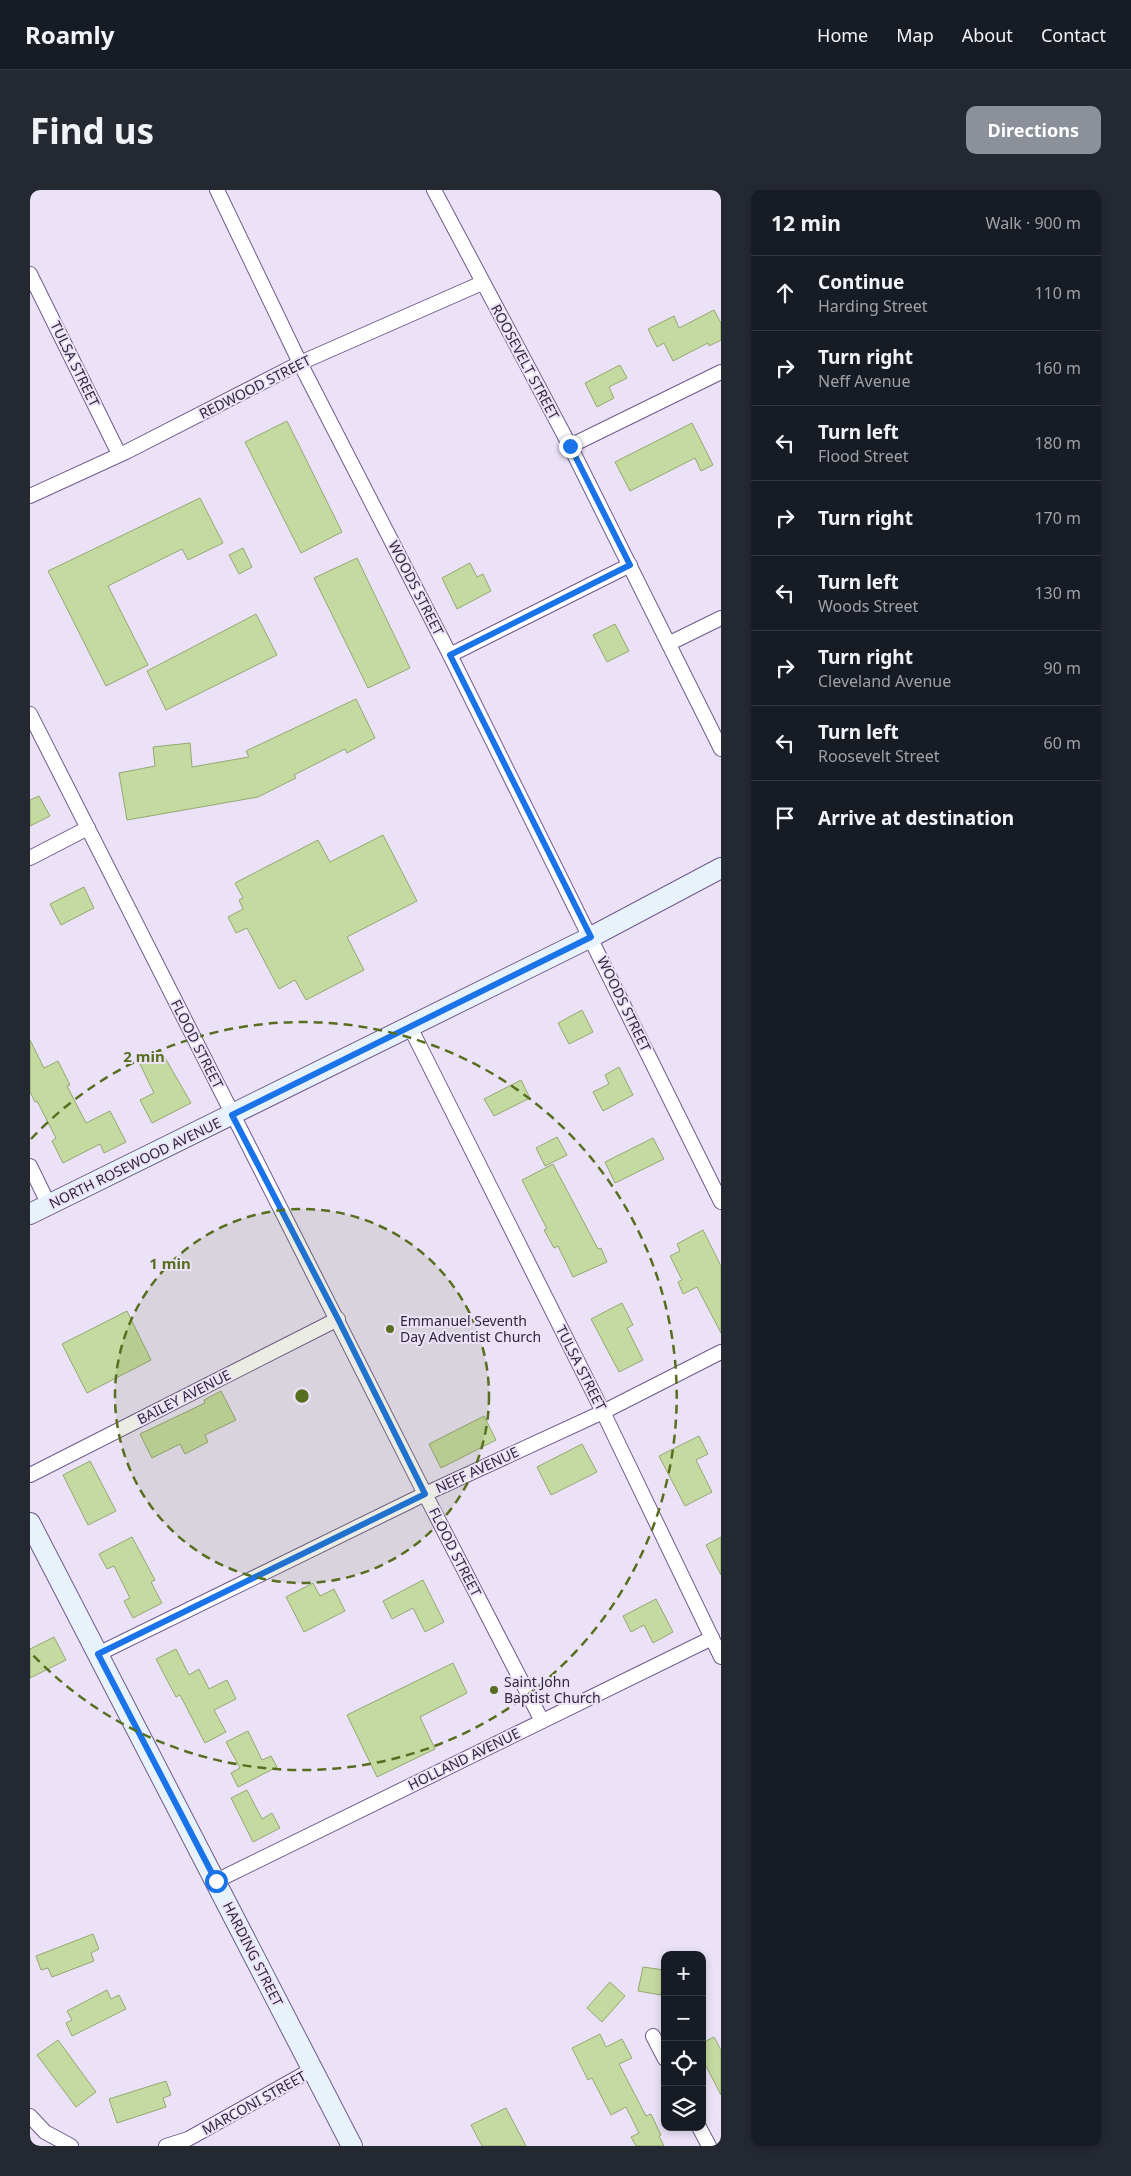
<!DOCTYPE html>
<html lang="en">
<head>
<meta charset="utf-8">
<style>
  body { margin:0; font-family:"Noto Sans",sans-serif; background:#242831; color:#f1f3f6 }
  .controls { position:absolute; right:15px; bottom:15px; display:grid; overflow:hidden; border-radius:10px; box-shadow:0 2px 8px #0003 }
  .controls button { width:45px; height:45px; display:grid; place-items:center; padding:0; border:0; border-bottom:1px solid #363941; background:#171b24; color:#f1f3f6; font:25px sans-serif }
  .stop { position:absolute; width:15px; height:15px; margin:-11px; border:4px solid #1a73e8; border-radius:50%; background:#fff }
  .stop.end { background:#1a73e8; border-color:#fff; box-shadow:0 1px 5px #0008 }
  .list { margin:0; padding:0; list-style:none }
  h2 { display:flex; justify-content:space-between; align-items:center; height:65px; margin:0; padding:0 20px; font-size:21px }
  h2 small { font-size:16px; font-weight:400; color:#9ea1a6 }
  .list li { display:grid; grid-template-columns:32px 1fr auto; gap:15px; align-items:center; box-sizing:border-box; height:75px; padding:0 20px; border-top:1px solid #363941 }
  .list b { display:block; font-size:19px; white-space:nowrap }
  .list p { margin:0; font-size:16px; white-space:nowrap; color:#9ea1a6 }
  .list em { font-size:16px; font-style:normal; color:#9ea1a6 }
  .icon { flex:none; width:28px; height:28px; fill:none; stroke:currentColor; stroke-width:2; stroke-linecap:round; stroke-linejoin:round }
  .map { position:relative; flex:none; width:691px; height:1956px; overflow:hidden; border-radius:10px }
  header { display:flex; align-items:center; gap:30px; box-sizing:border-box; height:70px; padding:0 25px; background:#171b24; border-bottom:1px solid #363941 }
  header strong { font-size:24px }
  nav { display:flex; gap:28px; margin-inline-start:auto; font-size:18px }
  .intro { display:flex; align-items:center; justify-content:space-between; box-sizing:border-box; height:120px; padding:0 30px }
  h1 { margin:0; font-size:35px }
  .button { padding:12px 22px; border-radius:10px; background:#8c9099; color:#fff; font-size:18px; font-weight:700 }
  main { display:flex; gap:30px; padding:0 30px }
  aside { flex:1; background:#171b24; border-radius:10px; box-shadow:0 2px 8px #0003 }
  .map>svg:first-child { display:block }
  .building { fill:#c5daa1; stroke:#94a871 }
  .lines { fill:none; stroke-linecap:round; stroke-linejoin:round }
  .street-casing { stroke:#705b8b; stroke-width:16 }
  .secondary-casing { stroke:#705b8b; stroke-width:22 }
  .street { stroke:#fff; stroke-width:14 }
  .secondary { stroke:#e8f2fa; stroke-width:20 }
  .route { stroke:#1a73e8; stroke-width:6 }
  .ring { fill:none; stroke:#576e1f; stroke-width:2.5; stroke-dasharray:9 6 }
  .poi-dot { fill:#576e1f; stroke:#ebe2f8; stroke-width:2 }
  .labels { text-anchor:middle; stroke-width:4; stroke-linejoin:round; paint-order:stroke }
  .street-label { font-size:14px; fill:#30273c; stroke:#ebe2f8 }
  .poi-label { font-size:14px; fill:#30273c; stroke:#ebe2f8; text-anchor:start }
  .centre { fill:#576e1f; stroke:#ebe2f8; stroke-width:2.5 }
  .ring-label { font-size:15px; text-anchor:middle; font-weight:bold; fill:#576e1f; stroke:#ebe2f8; stroke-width:4; stroke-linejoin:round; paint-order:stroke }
</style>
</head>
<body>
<header>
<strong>Roamly</strong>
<nav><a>Home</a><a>Map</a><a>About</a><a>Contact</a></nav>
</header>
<div class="intro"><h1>Find us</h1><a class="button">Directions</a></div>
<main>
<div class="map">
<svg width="691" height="1956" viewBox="0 0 691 1956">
  <rect width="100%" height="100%" fill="#ebe2f8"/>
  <g class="building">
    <polygon points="684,120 691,133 691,150 679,156 678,153 643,171 634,153 627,157 618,139 644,126 649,138"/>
    <polygon points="590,175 597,188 579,197 584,208 567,217 555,193"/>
    <polygon points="257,231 312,342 271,363 215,252"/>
    <polygon points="662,233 683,275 671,281 665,268 600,301 585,272"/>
    <polygon points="170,308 193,353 158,370 152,359 78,396 118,475 76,496 18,381"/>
    <polygon points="213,358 222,377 209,384 199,365"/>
    <polygon points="327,368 380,478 338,498 284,388"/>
    <polygon points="440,373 447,387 453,384 461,401 427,419 412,388"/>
    <polygon points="226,424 247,465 136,520 117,481"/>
    <polygon points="585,434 599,461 577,472 563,445"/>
    <polygon points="326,509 345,548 317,563 315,559 264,585 266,588 228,607 97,630 89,583 125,576 123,557 160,553 162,577 219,567 216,561"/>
    <polygon points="9,606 20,626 0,636 0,610"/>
    <polygon points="353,645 387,711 317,747 334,780 276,810 265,790 249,799 217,738 206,743 198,727 213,719 209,710 213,708 205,693 288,650 300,672"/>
    <polygon points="54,697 64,718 31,735 20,714"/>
    <polygon points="552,820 563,842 539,854 528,833"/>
    <polygon points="0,850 14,878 28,871 40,895 37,896 56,933 80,921 96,952 74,963 70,954 33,973 22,951 26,948 7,911 5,912 0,902"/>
    <polygon points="130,859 161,913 122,933 110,910 124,903 108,870"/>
    <polygon points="589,877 603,905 573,921 563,902 579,894 575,885"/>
    <polygon points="491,890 500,908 464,926 454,909"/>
    <polygon points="527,947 537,965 515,976 506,958"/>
    <polygon points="623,948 634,969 585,993 575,972"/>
    <polygon points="523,974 568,1059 571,1058 577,1072 543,1087 528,1056 524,1058 514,1040 517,1039 492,990"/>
    <polygon points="673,1040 691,1076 691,1143 667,1097 653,1104 648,1092 652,1090 640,1066 650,1061 647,1054"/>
    <polygon points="592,1113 603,1135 597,1138 613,1170 589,1182 561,1129"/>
    <polygon points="97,1121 121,1170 57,1203 32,1154"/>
    <polygon points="191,1201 206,1230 175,1245 178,1252 155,1264 150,1254 122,1268 110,1244 175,1213 174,1210"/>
    <polygon points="454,1226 466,1250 411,1278 399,1254"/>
    <polygon points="669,1246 678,1264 666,1270 682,1302 655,1316 629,1266"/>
    <polygon points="552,1254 567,1282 521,1305 507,1277"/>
    <polygon points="60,1271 86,1321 58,1335 33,1285"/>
    <polygon points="102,1347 125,1390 121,1392 132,1413 103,1428 94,1411 100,1408 84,1376 77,1379 69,1364"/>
    <polygon points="691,1347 691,1385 676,1355"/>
    <polygon points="393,1390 414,1432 395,1442 383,1418 362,1429 353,1411"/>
    <polygon points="283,1393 290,1406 304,1399 315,1421 274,1442 256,1407"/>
    <polygon points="626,1409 643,1442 623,1453 614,1435 601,1442 593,1426"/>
    <polygon points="24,1447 36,1470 0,1488 0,1459"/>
    <polygon points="146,1459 159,1485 169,1479 179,1499 197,1490 206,1509 184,1520 196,1542 175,1553 150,1505 146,1507 126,1469"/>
    <polygon points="423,1473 437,1503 390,1527 405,1559 347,1587 317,1525"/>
    <polygon points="218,1541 232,1570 241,1566 247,1577 208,1597 201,1583 210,1578 196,1552"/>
    <polygon points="217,1600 232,1629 242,1623 250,1638 223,1652 201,1608"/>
    <polygon points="63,1744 69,1759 61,1763 64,1771 22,1787 18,1778 11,1780 6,1766"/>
    <polygon points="613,1777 634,1780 631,1805 608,1801"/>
    <polygon points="580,1792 595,1806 572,1832 557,1818"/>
    <polygon points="77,1800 81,1809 89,1805 96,1819 42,1846 36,1833 42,1830 37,1821"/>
    <polygon points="570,1844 576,1857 592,1849 602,1868 589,1874 616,1926 621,1924 631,1945 629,1946 634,1956 606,1956 601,1947 609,1943 596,1917 581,1925 562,1888 558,1890 542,1858"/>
    <polygon points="684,1847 691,1860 691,1905 676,1876 672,1878 672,1853"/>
    <polygon points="28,1850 66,1902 46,1917 7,1865"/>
    <polygon points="136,1891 141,1905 133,1908 136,1917 87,1933 79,1909"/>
    <polygon points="476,1918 496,1956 452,1956 441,1935"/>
  </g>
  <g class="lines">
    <g class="street-casing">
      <g id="street">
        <polyline points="187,0 270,173 420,465 691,1012"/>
        <polyline points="404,0 540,256 691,559"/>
        <polyline points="0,84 89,264"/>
        <polyline points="540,256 691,182"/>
        <polyline points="0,306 96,262 270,173 452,93"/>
        <polyline points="640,453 691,428"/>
        <polyline points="420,465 600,375"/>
        <polyline points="0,524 395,1304 512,1531"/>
        <polyline points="0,668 58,638"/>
        <polyline points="380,837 573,1222 691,1467"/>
        <polyline points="0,976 19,1015"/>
        <polyline points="0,1285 308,1129"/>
        <polyline points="68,1464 395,1304 573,1222 691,1162"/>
        <polyline points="186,1691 682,1448"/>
        <polyline points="623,1846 635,1869"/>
        <polyline points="0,1926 15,1942 41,1956"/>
        <polyline points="669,1937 679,1956"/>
        <polyline points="136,1956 158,1949 283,1879"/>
      </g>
    </g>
    <g class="secondary-casing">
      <g id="secondary">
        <polyline points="0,1024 561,747 691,678"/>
        <polyline points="0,1333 322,1956"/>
      </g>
    </g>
    <use href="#street" class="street"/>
    <use href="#secondary" class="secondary"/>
  </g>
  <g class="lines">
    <polyline class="route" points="186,1691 68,1464 395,1304 308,1129 202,925 561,747 420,465 600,375 540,256"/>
  </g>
  <circle cx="272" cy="1206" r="187" fill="#576e1f" fill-opacity=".12"/>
  <g class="ring">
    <circle cx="272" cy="1206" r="187"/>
    <path d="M1 949A374 374 0 1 1 1 1463"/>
  </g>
  <g class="poi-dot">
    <circle cx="360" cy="1139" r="5"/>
    <circle cx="464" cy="1500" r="5"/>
  </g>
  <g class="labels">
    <g class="street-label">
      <text transform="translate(495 172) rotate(62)" y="5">ROOSEVELT STREET</text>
      <text transform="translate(45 174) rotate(64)" y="5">TULSA STREET</text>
      <text transform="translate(225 197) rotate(-27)" y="5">REDWOOD STREET</text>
      <text transform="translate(386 398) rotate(63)" y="5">WOODS STREET</text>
      <text transform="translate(594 814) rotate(64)" y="5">WOODS STREET</text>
      <text transform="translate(167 854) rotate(63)" y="5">FLOOD STREET</text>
      <text transform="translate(105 973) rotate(-26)" y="5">NORTH ROSEWOOD AVENUE</text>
      <text transform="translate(551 1178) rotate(63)" y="5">TULSA STREET</text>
      <text transform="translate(154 1207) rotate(-27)" y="5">BAILEY AVENUE</text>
      <text transform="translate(447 1280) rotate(-25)" y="5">NEFF AVENUE</text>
      <text transform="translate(425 1362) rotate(63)" y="5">FLOOD STREET</text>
      <text transform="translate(434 1569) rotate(-26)" y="5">HOLLAND AVENUE</text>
      <text transform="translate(223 1764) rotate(63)" y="5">HARDING STREET</text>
      <text transform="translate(224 1913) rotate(-29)" y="5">MARCONI STREET</text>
    </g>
    <g class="poi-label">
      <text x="370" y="1136">Emmanuel Seventh<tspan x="370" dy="16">Day Adventist Church</tspan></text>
      <text x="474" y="1497">Saint John<tspan x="474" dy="16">Baptist Church</tspan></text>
    </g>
  </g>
  <circle cx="272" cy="1206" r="8" class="centre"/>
  <g class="ring-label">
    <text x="114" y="872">2 min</text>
    <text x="140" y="1079">1 min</text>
  </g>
</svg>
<div class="controls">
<button>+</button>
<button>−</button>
<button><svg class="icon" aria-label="locate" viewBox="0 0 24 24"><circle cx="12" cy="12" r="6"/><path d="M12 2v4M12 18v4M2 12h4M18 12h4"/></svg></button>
<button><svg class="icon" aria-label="layers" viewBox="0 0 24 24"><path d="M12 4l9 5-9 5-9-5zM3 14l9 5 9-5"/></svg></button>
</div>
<div class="stop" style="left:186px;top:1691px"></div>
<div class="stop end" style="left:540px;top:256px"></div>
</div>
<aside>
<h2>12 min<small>Walk · 900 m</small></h2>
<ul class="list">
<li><svg class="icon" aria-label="ahead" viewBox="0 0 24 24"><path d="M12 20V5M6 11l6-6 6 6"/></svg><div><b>Continue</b><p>Harding Street</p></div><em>110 m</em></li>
<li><svg class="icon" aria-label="right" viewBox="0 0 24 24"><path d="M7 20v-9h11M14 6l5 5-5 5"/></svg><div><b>Turn right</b><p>Neff Avenue</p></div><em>160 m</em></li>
<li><svg class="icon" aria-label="left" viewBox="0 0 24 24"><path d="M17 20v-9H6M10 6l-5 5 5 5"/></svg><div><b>Turn left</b><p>Flood Street</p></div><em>180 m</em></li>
<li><svg class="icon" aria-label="right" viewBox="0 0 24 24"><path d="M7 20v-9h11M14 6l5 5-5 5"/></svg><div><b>Turn right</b></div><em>170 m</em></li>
<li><svg class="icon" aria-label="left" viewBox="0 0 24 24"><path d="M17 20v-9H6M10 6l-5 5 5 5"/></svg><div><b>Turn left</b><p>Woods Street</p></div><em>130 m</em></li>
<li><svg class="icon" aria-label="right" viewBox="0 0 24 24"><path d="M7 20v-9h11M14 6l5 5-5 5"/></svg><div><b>Turn right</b><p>Cleveland Avenue</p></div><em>90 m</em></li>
<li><svg class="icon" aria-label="left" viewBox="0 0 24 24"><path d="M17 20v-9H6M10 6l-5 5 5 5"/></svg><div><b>Turn left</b><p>Roosevelt Street</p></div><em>60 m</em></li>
<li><svg class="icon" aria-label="arrive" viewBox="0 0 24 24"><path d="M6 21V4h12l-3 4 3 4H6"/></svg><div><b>Arrive at destination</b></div></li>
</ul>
</aside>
</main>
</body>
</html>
